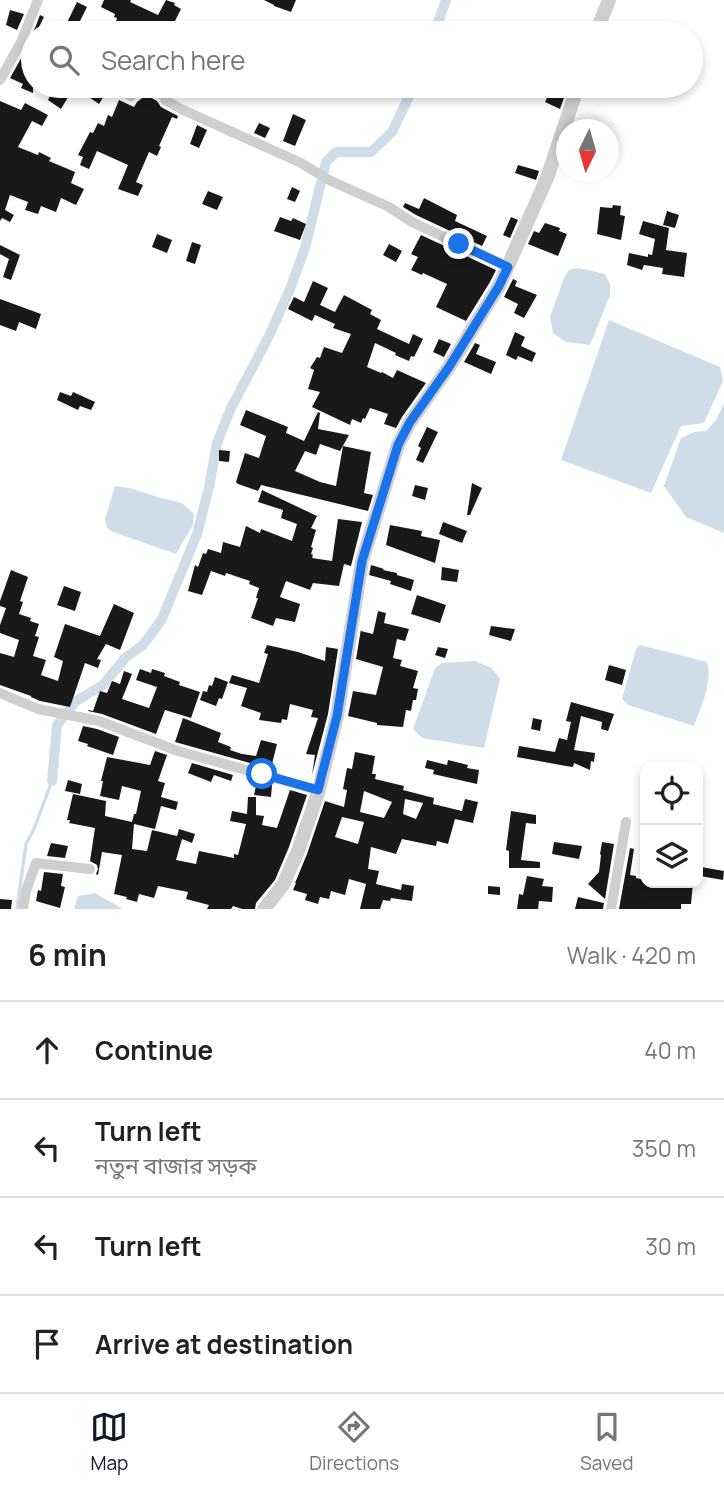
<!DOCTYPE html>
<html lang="en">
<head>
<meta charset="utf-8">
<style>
  body { margin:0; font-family:Manrope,"Noto Sans Bengali",sans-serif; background:#f2f2f2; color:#222 }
  .controls { position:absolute; right:21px; bottom:21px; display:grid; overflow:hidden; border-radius:14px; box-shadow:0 4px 10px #0003 }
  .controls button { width:63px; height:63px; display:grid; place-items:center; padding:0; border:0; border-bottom:2px solid #e0e0e0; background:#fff; color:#222; font:35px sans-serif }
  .compass { position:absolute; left:556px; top:119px; width:63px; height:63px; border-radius:50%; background:#fff; box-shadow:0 4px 10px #0003; rotate:185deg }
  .stop { position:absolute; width:21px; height:21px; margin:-16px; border:5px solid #1a73e8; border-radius:50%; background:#fff }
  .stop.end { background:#1a73e8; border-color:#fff; box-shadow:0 2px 7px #0008 }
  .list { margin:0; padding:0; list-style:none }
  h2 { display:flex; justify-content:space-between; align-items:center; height:91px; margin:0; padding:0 28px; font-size:30px }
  h2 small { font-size:23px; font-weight:400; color:#767676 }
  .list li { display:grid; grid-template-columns:46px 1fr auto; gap:21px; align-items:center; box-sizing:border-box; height:98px; padding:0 28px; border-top:2px solid #e0e0e0 }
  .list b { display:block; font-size:26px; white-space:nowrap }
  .list p { margin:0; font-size:23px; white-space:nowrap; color:#767676 }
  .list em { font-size:23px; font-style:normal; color:#767676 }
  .icon { flex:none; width:38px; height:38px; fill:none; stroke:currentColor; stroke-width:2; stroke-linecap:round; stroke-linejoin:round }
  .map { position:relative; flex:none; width:724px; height:909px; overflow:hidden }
  .search { position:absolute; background:#fff; box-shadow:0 4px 10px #0003; left:21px; right:21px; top:21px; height:77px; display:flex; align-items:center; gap:18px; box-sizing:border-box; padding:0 24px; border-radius:38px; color:#767676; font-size:26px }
  .sheet { height:483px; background:#fff }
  nav { display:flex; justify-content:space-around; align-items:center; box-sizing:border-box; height:98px; border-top:2px solid #e0e0e0; background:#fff; font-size:19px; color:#767676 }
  nav a { display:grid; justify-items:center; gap:4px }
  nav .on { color:#111827 }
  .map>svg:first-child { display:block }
  .water { fill:#cfdde8 }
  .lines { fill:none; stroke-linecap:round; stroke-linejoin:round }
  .stream { stroke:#cfdde8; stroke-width:3.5 }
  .canal { stroke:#cfdde8; stroke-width:10 }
  .building { fill:#191919; fill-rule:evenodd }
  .minor { stroke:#cfcfcf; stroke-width:10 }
  .tertiary { stroke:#cfcfcf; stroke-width:14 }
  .route { stroke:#1a73e8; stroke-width:9 }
</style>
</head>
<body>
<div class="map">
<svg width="724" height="909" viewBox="0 0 724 909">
  <rect width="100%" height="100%" fill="#fff"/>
  <g class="water">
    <polygon points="579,268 605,274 610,284 610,295 590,345 566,342 553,333 550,317 564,278 569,270"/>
    <polygon points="609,320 720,367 723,381 704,423 681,426 651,493 561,460"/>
    <polygon points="724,403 724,533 686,517 664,486 681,438 694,432 706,431 716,420"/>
    <polygon points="115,486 129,488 158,497 182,503 194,514 193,525 176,554 113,532 107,528 105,519"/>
    <path d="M640,645l67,17c6,20 -6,44 -13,64l-66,-21 -6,-6 14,-50z"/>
    <polygon points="475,661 492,668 500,679 484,748 422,738 413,729 435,668 442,663"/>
    <polygon points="95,893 123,909 74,909 78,896"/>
  </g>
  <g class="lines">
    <polyline class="stream" points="17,909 26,844 34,829 52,781"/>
    <g class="canal">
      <polyline points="434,33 446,0"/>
      <polyline points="52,781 57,725 76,701 103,685 125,658 143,645 162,619 197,534 209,487 217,443 231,408 269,336 290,289 305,248 326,162 336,152 371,152 392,132 414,86"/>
    </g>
  </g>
  <g class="building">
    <polygon points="104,0 131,0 130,2 158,15 166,0 175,3 174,5 181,9 169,33 152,33 138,26 135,33 113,33 117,18 114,17 115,14 101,7"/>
    <polygon points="264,0 296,0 291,12 274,6 274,5"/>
    <polygon points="77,2 87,7 74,33 62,33"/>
    <polygon points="10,10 24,14 17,30 6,25"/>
    <polygon points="40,15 44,17 36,33 33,33 33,93 21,88 23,84 10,78 28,46"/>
    <polygon points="55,86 102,86 107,91 99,104 74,87 61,109 48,100"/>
    <polygon points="552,87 566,92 560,109 545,102"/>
    <polygon points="146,95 157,101 161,107 178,116 177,119 172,117 159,146 161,147 157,156 149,152 136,182 143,185 138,196 118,189 128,165 97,151 89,169 80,165 83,157 78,155 90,132 93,133 98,123 104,126 108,115 112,117 119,100 134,107 137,102"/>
    <polygon points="0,101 21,110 25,103 48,115 42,126 32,121 18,147 38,155 39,152 51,158 49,161 75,172 71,183 84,189 76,205 61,198 56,212 41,206 38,214 25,210 28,202 10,195 5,210 14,215 10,222 2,218 0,221"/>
    <polygon points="293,114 306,120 295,146 283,141"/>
    <polygon points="259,123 270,128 265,138 254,133"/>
    <polygon points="197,125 207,130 199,148 190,144"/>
    <polygon points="518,165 539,171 536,180 515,173"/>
    <polygon points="292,187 300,191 295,202 287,199"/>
    <polygon points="208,191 223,197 217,210 202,204"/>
    <polygon points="424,198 457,215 455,221 487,236 482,246 416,215 403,207 405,203 419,209"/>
    <polygon points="613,205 621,206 620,215 625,216 621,240 597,234 600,207 612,208"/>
    <polygon points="667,211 679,215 675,228 663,225"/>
    <polygon points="280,217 291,221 293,218 306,224 300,240 274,231"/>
    <polygon points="511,217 518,220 510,238 503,235"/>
    <polygon points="643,221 669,228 666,250 687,253 684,277 662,274 663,268 644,265 642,270 627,265 629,253 648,257 648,254 652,255 655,239 639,234"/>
    <polygon points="545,223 560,228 559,231 567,234 558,256 528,244 534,231 539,233"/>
    <polygon points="157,234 172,240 167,253 152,247"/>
    <polygon points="421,235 496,270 490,282 466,321 436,307 447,284 423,273 422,275 411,270 418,257 411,254"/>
    <polygon points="192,242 201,245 195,264 186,261"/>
    <polygon points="389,244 402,251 396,262 383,255"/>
    <polygon points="0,245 20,255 11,280 3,277 9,259 0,254"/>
    <polygon points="513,279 517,281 515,286 537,295 524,318 514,313 518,304 504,297"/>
    <polygon points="313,281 328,288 320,305 335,312 344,295 372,310 370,314 381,320 377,329 409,344 413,334 423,339 414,357 411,356 409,361 395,355 396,353 375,343 367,367 381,373 382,372 393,378 397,370 426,383 402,417 396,428 384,424 388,414 370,408 365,419 363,418 361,423 352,419 350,425 312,407 320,392 308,389 314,370 310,368 317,357 320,358 324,347 342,353 351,334 333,328 335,324 315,315 312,321 288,309 294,297 304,302"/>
    <polygon points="0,299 41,314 36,329 19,322 16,331 0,325"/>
    <polygon points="515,332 525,337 521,346 536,353 532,362 518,356 516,360 506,355"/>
    <polygon points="439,339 451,344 444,357 433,352"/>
    <polygon points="475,343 480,345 476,354 496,362 491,374 464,362"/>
    <polygon points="60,392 71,396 73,392 95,402 91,410 80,406 78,410 57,400"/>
    <polygon points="246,410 288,427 286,433 304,441 318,412 320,413 318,429 349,435 340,451 320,444 316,455 305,451 295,471 320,482 336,486 343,446 371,452 364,493 373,495 368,511 261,485 258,491 238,484 236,482 245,453 259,458 266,436 240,425"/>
    <polygon points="427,427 438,432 423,463 416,460 421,448 418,446"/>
    <polygon points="219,450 230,451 229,462 219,461"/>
    <polygon points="472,483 482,488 470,515 467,515"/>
    <polygon points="415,485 428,488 425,500 412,496"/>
    <polygon points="262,490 317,516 311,528 316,530 311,547 313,548 311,554 313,555 312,558 332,561 338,519 362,522 351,566 344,564 339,586 313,583 310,590 286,581 280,597 300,604 295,622 276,618 273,626 251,618 258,598 256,598 259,588 249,584 250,581 226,573 225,576 211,571 202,595 188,591 195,565 198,567 203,553 206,554 208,549 221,553 223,542 240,547 246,526 260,533 261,529 292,541 297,524 281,518 283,510 258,502"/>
    <polygon points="443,522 467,531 462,543 439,534"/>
    <polygon points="390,525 422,531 421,536 440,540 435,563 386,545"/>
    <polygon points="371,565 384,569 383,570 397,573 397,575 414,580 411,591 390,584 391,581 369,575"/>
    <polygon points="442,567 459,570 457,582 441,580"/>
    <polygon points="11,570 28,577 20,601 23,602 19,614 31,618 30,621 39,624 35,636 39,637 33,656 46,660 41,675 58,681 63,661 54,657 65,624 100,636 114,604 134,613 120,650 106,644 97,659 101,660 98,668 85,663 70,707 40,701 31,697 31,696 0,685 0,653 14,657 19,640 0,633 0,625 6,608 0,606 0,601"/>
    <polygon points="64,586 81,592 75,611 57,605"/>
    <polygon points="417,595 446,605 440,623 411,614"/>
    <polygon points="378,611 386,613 384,623 409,629 405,641 397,639 393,658 402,660 400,666 418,671 413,688 418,689 416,700 413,700 411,711 406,710 403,727 377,725 377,723 348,716 353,691 376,695 383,667 356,659 361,629 361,631 373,634"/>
    <polygon points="491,626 515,629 511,641 489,635"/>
    <polygon points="267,645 298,652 325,661 326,647 338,649 328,714 312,775 315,755 306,754 318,718 311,717 313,710 290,704 287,720 282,719 281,723 259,720 261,713 241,706 247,688 229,683 232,675 259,683 268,654 264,653"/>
    <polygon points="438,647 448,649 445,658 435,655"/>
    <polygon points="609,665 626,670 622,685 605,680"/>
    <polygon points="140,669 151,673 152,669 165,673 164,676 180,682 179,685 200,692 191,718 165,710 156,734 102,714 88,711 89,710 93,711 100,691 107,693 112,681 120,684 124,671 132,674 122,699 149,708 157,687 136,680"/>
    <polygon points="215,677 228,682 222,699 219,698 216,706 200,700 203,691 207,692 209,685 212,686"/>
    <polygon points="571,702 614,714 608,731 601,729 602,722 581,716 574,750 595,753 594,762 591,761 590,770 574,763 573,767 566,766 517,757 519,746 555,752 559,738 567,740 571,722 566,721"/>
    <polygon points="183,718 221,733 218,742 231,747 230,750 242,754 256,756 261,740 277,744 271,768 275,770 175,742"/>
    <polygon points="533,718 542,720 540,731 531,729"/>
    <polygon points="83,726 97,729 119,737 113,755 87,746 88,744 78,741"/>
    <polygon points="155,751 167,755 158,781 165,783 161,797 178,802 176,810 161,806 155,829 134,824 132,849 147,851 152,830 177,836 179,829 195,834 192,843 182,839 176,860 196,864 199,851 234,858 234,854 238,855 246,824 230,821 232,811 247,814 248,797 256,797 256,815 264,816 262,825 277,828 290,790 307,795 289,847 275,880 256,903 255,909 242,909 233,906 231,909 207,909 209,905 186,899 188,892 158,886 154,898 139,894 137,902 126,899 127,897 114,894 122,855 102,852 98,875 96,874 98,869 97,865 90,861 95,828 69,823 70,820 67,820 73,794 106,801 105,816 132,822 134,814 136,814 141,791 122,786 119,800 100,796 103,781 101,781 107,757 150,765"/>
    <path d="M355,752l20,4 -3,18h4l-1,5 29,7 -1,4 31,8 -1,6 29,7 3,-12 13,3 -5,21 -18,-4 -7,25 -11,-3 -1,5 -34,-7 -6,15 -25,-7 -3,22 11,2 -3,13 25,6 1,-6 12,2 -2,15 -21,-3 -1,3 -7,-1 -3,9h-20l6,-25 -17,-5 -4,16 -14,-4 -2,8 -9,-2 -2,7 -13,-4 2,-6 -14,-4 3,-7h-1l12,-29 18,-53 19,6 3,-17 -4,-1 4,-21 5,1zM364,791l28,11 -8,16 -24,-6zM405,799l18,4 -7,16 -13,-5zM342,817l22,5 -6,22 -23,-7z"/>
    <polygon points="427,760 447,765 448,760 468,765 467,768 479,770 477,784 433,774 434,770 425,768"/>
    <polygon points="192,763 233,775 231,781 214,775 211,782 188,773"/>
    <polygon points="68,780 82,784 80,794 65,791"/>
    <polygon points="257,781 272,785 271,797 254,795"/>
    <polygon points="511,811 536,815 536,824 526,823 521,860 540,862 540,868 509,868 509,851 506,850"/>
    <polygon points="554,842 582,846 579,859 552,854"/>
    <polygon points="602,842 614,844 605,899 588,884 599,872 601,855 600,854"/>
    <polygon points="51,843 68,846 65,858 47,856"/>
    <polygon points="630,848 634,849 630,875 636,876 636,878 645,880 645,883 693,883 691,904 681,904 681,909 619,909"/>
    <polygon points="701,867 724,871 723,880 700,876"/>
    <polygon points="44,872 63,874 61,886 65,887 60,908 36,901 38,890 41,891"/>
    <polygon points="527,876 544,879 542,886 553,887 552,902 539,901 538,909 517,909 519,894 523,895"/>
    <polygon points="488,886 500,887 500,895 488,894"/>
    <polygon points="578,897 604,903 603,909 575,909"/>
    <polygon points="0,899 12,900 11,909 0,909"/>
  </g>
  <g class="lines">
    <g class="minor">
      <polyline points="0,80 21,42 38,0"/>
      <polyline points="112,86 131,96 139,89 146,86 164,96 165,100 181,109 301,163 329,180 389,207 412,222 508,267"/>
      <polyline points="0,693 38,709 99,721 178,751 318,790"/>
      <polyline points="23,909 26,891 36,863 90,869"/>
      <polyline points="611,909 626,822"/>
    </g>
    <g class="tertiary">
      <polyline points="596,33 609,0"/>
      <polyline points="264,909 283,885 298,851 318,793 337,716 362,561 398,445 410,422 449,367 499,286 547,178 578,86"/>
    </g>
  </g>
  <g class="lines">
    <polyline class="route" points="262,774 318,790 337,716 362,561 398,445 410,422 449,367 499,286 508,267 459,244"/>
  </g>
</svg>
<div class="controls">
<button><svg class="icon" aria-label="locate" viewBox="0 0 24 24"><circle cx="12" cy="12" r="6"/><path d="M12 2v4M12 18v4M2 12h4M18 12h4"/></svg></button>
<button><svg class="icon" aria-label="layers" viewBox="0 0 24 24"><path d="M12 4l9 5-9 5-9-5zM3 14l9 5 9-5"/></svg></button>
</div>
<svg class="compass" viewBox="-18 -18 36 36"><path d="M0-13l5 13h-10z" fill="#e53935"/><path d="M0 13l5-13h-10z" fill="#767676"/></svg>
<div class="stop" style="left:262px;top:774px"></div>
<div class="stop end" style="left:459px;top:244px"></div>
<div class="search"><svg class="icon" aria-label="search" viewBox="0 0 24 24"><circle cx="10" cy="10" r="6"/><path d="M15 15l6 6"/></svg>Search here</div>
</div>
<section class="sheet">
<h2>6 min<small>Walk · 420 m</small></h2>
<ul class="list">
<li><svg class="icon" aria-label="ahead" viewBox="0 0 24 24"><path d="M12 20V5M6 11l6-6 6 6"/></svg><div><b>Continue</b></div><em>40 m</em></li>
<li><svg class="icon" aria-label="left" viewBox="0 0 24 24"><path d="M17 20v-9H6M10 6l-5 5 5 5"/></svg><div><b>Turn left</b><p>নতুন বাজার সড়ক</p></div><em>350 m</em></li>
<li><svg class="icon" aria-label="left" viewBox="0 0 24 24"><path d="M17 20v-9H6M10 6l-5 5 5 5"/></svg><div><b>Turn left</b></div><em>30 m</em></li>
<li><svg class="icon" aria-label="arrive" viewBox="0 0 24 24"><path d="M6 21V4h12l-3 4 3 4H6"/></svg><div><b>Arrive at destination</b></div></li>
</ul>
</section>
<nav>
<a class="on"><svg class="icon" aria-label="map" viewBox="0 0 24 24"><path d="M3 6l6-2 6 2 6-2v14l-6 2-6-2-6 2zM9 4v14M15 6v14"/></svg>Map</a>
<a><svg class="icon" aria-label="directions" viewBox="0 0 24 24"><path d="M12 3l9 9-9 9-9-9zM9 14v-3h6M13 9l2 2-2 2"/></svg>Directions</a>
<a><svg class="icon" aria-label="saved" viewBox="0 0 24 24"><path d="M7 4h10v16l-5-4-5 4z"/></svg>Saved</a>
</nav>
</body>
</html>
